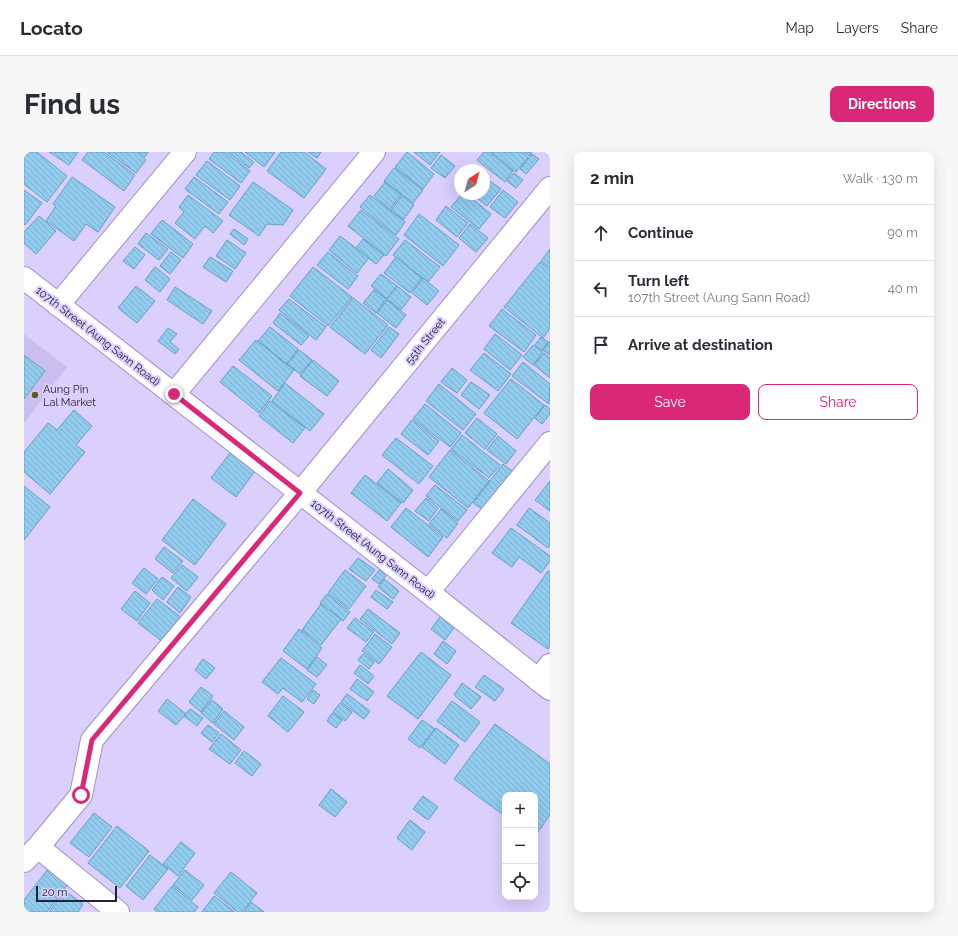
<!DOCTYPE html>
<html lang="en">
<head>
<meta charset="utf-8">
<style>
  body { margin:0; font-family:Raleway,sans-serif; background:#f7f7f7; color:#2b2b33 }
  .controls { position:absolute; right:12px; bottom:12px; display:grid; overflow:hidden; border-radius:8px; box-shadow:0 4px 16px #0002 }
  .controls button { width:36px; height:36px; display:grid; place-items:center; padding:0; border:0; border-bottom:1px solid #e1e1e2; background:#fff; color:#2b2b33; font:20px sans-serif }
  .compass { position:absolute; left:430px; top:12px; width:36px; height:36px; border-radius:50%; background:#fff; box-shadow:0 4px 16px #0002; rotate:36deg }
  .scale { position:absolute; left:12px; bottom:10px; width:81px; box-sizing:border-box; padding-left:4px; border:2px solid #272136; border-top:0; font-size:11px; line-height:14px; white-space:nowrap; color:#272136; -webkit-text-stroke:3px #dacffd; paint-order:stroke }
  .stop { position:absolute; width:12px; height:12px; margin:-9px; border:3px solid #db2777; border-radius:50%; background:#fff }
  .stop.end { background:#db2777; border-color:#fff; box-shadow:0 1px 4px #0008 }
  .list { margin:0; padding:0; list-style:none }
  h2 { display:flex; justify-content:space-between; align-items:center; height:52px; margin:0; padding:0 16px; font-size:17px }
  h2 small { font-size:13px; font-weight:400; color:#7c7c81 }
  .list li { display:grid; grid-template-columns:26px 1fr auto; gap:12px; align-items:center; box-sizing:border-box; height:56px; padding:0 16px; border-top:1px solid #e1e1e2 }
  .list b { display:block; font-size:15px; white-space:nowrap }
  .list p { margin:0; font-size:13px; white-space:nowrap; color:#7c7c81 }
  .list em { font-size:13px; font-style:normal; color:#7c7c81 }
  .actions { display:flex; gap:8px; padding:12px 16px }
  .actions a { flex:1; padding:9px 0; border:1px solid #db2777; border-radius:8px; text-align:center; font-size:14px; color:#db2777 }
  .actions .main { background:#db2777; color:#fff }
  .icon { flex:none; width:22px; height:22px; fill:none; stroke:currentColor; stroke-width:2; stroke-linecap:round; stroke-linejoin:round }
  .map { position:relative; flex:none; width:526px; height:760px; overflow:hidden; border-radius:8px }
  header { display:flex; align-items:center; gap:24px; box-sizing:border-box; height:56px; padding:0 20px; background:#fff; border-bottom:1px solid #e1e1e2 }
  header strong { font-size:19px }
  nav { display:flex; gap:22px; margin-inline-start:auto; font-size:14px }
  .intro { display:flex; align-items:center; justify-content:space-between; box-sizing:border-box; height:96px; padding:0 24px }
  h1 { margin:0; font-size:28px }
  .button { padding:10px 18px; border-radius:8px; background:#db2777; color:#fff; font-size:14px; font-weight:700 }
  main { display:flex; gap:24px; padding:0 24px }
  aside { flex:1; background:#fff; border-radius:8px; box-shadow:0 4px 16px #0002 }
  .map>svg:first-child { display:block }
  .built { fill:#cabeef }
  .building { fill:url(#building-back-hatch); stroke:#659fc1 }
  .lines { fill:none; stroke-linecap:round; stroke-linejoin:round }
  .street-casing { stroke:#9f92c8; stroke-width:24 }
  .street { stroke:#fff; stroke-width:22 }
  .route { stroke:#db2777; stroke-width:5 }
  .poi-dot { fill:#565d2b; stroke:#dacffd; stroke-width:1.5 }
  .labels { text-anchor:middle; stroke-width:4; stroke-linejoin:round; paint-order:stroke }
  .street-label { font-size:11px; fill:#272136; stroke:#dacffd }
  .poi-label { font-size:11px; fill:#272136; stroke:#dacffd; text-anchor:start }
</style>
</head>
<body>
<header>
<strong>Locato</strong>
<nav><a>Map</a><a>Layers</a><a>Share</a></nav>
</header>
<div class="intro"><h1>Find us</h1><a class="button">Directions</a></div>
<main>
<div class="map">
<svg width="526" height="760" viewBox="0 0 526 760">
  <defs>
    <pattern id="building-back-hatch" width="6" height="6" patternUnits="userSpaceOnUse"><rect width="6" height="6" fill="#91ccef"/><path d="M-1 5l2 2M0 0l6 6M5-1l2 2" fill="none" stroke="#7dafce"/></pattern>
  </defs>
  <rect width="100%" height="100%" fill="#dacffd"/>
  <polygon class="built" points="0,182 43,215 0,271"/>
  <g class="building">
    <polygon points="0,0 13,0 43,24 23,50 0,32"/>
    <polygon points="25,0 54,0 45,13"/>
    <polygon points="64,0 80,0 111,23 100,39 58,8"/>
    <polygon points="83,0 112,0 122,8 112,21"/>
    <polygon points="114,0 124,0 121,5"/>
    <polygon points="190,0 201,0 226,19 217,31 185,7"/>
    <polygon points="204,0 217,0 230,10 225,16"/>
    <polygon points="221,0 251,0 240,15"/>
    <polygon points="257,0 280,0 302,17 280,46 243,19"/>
    <polygon points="284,0 297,0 293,6"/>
    <polygon points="383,0 410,22 399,37 371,15"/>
    <polygon points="390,0 416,0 406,13"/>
    <polygon points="460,0 465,0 489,19 481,30 453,8"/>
    <polygon points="467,0 497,0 504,6 492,20"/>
    <polygon points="499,0 508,0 505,4"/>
    <polygon points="508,2 515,7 502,22 496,17"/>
    <polygon points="417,3 431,14 421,26 407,16"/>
    <polygon points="183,9 216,34 206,48 172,23"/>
    <polygon points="370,16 399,38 389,51 360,29"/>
    <polygon points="490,21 499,28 492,36 483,29"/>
    <polygon points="48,25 91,55 74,80 62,72 50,89 22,69 32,54 29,52"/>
    <polygon points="170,25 204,50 195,62 161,37"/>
    <polygon points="460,25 477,37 463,54 448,42 460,42"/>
    <polygon points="229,30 269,58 259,73 243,72 235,84 205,63"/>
    <polygon points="361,30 377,43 366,57 350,44"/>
    <polygon points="0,38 18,51 1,73 0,72"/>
    <polygon points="479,38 494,50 481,66 466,55"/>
    <polygon points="438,42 442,42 467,62 455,77 427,55"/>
    <polygon points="164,43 199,69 189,81 181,74 171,87 151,71 160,60 155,55"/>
    <polygon points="346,43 381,70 372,83 336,55"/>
    <polygon points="378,44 390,53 379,68 367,58"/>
    <polygon points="422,54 444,71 433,85 412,68"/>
    <polygon points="337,58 375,87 362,104 324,74"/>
    <polygon points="395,62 435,93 419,114 380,83"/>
    <polygon points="15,64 32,79 12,102 0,91 0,80"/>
    <polygon points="138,68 169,92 159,106 127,82"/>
    <polygon points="446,72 464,86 452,100 435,86"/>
    <polygon points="210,77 224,87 220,93 206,82"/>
    <polygon points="122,81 144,97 135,108 114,92"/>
    <polygon points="316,84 345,106 333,121 305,98"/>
    <polygon points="339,87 360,103 352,112 332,96"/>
    <polygon points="203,88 222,101 211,117 192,104"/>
    <polygon points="381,88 416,115 404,130 369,103"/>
    <polygon points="111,95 121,103 110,117 99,109"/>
    <polygon points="526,97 526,116 517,109"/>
    <polygon points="147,100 157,108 146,122 136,114"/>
    <polygon points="304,100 334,124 324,137 293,113"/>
    <polygon points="186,105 209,119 202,130 179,115"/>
    <polygon points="372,105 398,126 386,141 360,121"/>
    <polygon points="516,110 526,118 526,176 519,186 480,155"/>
    <polygon points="131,115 146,127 136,140 121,128"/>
    <polygon points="289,115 328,145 304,174 266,144"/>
    <polygon points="357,122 373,134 363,147 347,134"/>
    <polygon points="399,126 415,139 403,153 388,141"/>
    <polygon points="112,134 131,149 113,171 94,156"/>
    <polygon points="373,134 387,145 377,158 363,147"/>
    <polygon points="151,135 188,159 179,172 143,148"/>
    <polygon points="350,138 362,147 352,161 339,151"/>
    <polygon points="329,146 364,173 341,202 306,175"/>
    <polygon points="265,147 302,175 292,188 255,158"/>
    <polygon points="363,148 382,163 372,176 353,161"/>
    <polygon points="478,157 512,183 500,200 465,174"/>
    <polygon points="256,161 285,184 277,193 249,171"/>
    <polygon points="246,175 274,197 263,212 234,189"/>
    <polygon points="365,175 375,182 357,206 347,198"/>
    <polygon points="144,176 153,182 146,190 155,197 151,202 134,189"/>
    <polygon points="471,182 498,203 486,218 460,197"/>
    <polygon points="517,185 524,190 518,198 511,193"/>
    <polygon points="232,188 270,218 254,239 215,208"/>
    <polygon points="526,189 526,203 519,198"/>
    <polygon points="509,193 519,200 509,213 499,205"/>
    <polygon points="275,198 288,208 276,222 263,212"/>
    <polygon points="460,201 487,222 474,239 446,218"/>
    <polygon points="520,201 526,206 526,226 510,213"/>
    <polygon points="0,203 21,219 0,247"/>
    <polygon points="289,208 315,229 303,244 276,224"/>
    <polygon points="499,210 526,232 525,252 488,224"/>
    <polygon points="209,214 248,244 235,261 196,230"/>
    <polygon points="428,216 443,228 433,241 417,230"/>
    <polygon points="487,227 520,253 493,287 460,261"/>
    <polygon points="447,230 466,243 455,257 437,243"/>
    <polygon points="261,231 300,262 286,279 248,249"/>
    <polygon points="415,232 452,262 439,278 402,249"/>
    <polygon points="246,249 281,276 269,291 235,264"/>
    <polygon points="401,252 437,281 426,295 389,267"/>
    <polygon points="521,253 526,257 526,262 518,272 511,266"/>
    <polygon points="50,258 68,274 52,293 61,300 26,342 0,320 0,300 24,271 33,278"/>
    <polygon points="453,266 473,282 461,297 441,281"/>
    <polygon points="388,268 415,289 404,303 377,282"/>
    <polygon points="438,283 476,313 465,326 427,297"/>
    <polygon points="474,284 492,299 482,312 463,298"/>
    <polygon points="372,286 409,314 395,332 358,303"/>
    <polygon points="209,297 234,315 212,345 187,326"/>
    <polygon points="426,298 465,329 444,356 405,325"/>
    <polygon points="479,312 488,319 458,357 449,351"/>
    <polygon points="364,317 389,338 379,351 353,331"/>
    <polygon points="341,323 377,351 363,369 327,341"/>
    <polygon points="526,329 526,359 511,348"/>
    <polygon points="411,333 443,358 434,369 402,344"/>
    <polygon points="0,334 26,355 0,388"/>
    <polygon points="402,346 414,356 405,369 391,359"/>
    <polygon points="169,347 202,372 171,413 138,388"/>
    <polygon points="382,356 419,385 404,405 367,375"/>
    <polygon points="505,356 526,371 526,394 524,396 493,373"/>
    <polygon points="417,357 434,371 423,386 405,372"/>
    <polygon points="487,376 526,404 526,409 517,421 495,405 488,415 468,401"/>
    <polygon points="140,395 159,409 149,421 131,407"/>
    <polygon points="334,406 351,418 342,429 325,417"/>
    <polygon points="158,413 174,425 163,439 147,426"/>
    <polygon points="120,416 134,427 122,442 108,431"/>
    <polygon points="321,418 342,434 325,457 304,441"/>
    <polygon points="355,418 362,424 355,432 348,427"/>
    <polygon points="524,419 526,420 526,494 524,497 487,471"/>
    <polygon points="138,425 150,434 139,448 128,438"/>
    <polygon points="360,427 375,439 369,447 354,435"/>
    <polygon points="154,435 167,445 156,461 143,450"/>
    <polygon points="352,438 369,450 363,457 347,445"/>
    <polygon points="111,439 126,451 113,469 97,457"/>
    <polygon points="303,442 326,460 319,469 296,451"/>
    <polygon points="133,447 158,466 139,490 114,471"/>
    <polygon points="297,452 317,467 297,493 278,478"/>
    <polygon points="344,457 376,481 368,492 336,467"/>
    <polygon points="418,462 432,473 421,488 407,477"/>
    <polygon points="331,466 350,480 342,490 323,476"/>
    <polygon points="275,477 298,496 283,517 259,499"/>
    <polygon points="351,482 368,495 355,512 338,499"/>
    <polygon points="419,489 432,499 423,512 410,502"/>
    <polygon points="397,500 427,523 394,567 363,544"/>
    <polygon points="339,502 350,510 345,517 334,508"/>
    <polygon points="293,505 303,513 293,525 283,518"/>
    <polygon points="257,506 292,532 278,550 259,536 254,542 238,530"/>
    <polygon points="179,507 191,516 182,527 171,518"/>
    <polygon points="336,513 350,524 344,532 330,521"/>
    <polygon points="460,523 480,537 471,549 451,535"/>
    <polygon points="333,527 350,540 343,549 326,537"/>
    <polygon points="438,531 457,545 447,557 430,543"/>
    <polygon points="177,535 189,544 177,560 165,550"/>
    <polygon points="289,538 296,543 290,552 283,547"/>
    <polygon points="323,542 346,559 340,567 317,550"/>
    <polygon points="259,544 280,560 264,580 244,564"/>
    <polygon points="143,547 162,562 152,573 134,559"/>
    <polygon points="188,548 199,557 189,571 177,561"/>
    <polygon points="428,549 456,570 441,590 413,569"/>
    <polygon points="316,551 328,560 321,569 309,560"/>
    <polygon points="166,557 179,566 173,574 160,564"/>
    <polygon points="200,559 220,575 210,588 190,572"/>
    <polygon points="308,561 318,568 312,576 303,569"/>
    <polygon points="398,568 411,577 396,596 384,587"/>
    <polygon points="471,572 526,612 526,663 511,684 511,643 481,643 481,664 430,627"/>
    <polygon points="184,573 195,581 188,590 177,581"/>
    <polygon points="412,576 435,593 421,612 398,595"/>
    <polygon points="197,582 217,598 206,612 185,597"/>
    <polygon points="220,599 237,612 228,624 211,611"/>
    <polygon points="307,637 323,650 311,665 295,653"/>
    <polygon points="399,644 414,655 404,668 389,657"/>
    <polygon points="70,661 88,675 65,705 46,691"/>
    <polygon points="386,668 401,680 388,698 373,686"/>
    <polygon points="93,674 125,699 96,736 64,711"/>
    <polygon points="157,690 171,701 154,724 139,712"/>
    <polygon points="126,703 144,717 119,748 102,734"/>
    <polygon points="24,717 44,732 23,760 0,760 0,748"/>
    <polygon points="161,718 180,733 168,748 149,733"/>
    <polygon points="207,720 233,741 218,760 214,760 190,741"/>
    <polygon points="148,734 174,755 170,760 134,760 130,757"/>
    <polygon points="41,739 59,752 54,760 25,760"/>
    <polygon points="190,744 211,760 178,760"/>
    <polygon points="227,750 240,760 220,760"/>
  </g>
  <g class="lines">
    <g class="street-casing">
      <g id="street">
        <polyline points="0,126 404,440 526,537"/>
        <polyline points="34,153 161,0"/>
        <polyline points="150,242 350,0"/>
        <polyline points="404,440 526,291"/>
        <polyline points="514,528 526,513"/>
        <polyline points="14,695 94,760"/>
        <polyline points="0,709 14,695 57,643 68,588 276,341 526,36"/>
      </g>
    </g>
    <use href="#street" class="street"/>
  </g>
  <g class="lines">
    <polyline class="route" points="57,643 68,588 276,341 150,242"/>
  </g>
  <circle class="poi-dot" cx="11" cy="243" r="4"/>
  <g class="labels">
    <g class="street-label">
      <text transform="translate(74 184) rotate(38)" y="4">107th Street (Aung Sann Road)</text>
      <text transform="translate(401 189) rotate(-51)" y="4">55th Street</text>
      <text transform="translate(349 397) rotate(38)" y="4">107th Street (Aung Sann Road)</text>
    </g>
    <g class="poi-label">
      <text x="19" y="241">Aung Pin<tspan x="19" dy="13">Lal Market</tspan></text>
    </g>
  </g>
</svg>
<div class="controls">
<button>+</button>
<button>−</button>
<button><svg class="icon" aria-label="locate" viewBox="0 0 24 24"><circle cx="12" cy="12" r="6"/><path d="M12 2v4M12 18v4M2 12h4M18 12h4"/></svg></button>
</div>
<svg class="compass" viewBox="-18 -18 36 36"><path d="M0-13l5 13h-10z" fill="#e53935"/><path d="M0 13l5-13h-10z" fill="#7c7c81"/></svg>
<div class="scale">20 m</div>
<div class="stop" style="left:57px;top:643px"></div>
<div class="stop end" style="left:150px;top:242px"></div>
</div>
<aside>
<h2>2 min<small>Walk · 130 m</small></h2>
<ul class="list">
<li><svg class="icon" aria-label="ahead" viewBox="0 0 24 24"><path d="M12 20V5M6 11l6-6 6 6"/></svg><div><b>Continue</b></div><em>90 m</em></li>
<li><svg class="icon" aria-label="left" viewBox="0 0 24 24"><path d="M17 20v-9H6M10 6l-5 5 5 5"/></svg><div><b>Turn left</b><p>107th Street (Aung Sann Road)</p></div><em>40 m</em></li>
<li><svg class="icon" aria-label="arrive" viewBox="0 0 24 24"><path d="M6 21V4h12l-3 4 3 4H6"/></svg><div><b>Arrive at destination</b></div></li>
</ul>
<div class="actions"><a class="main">Save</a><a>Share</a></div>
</aside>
</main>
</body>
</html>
